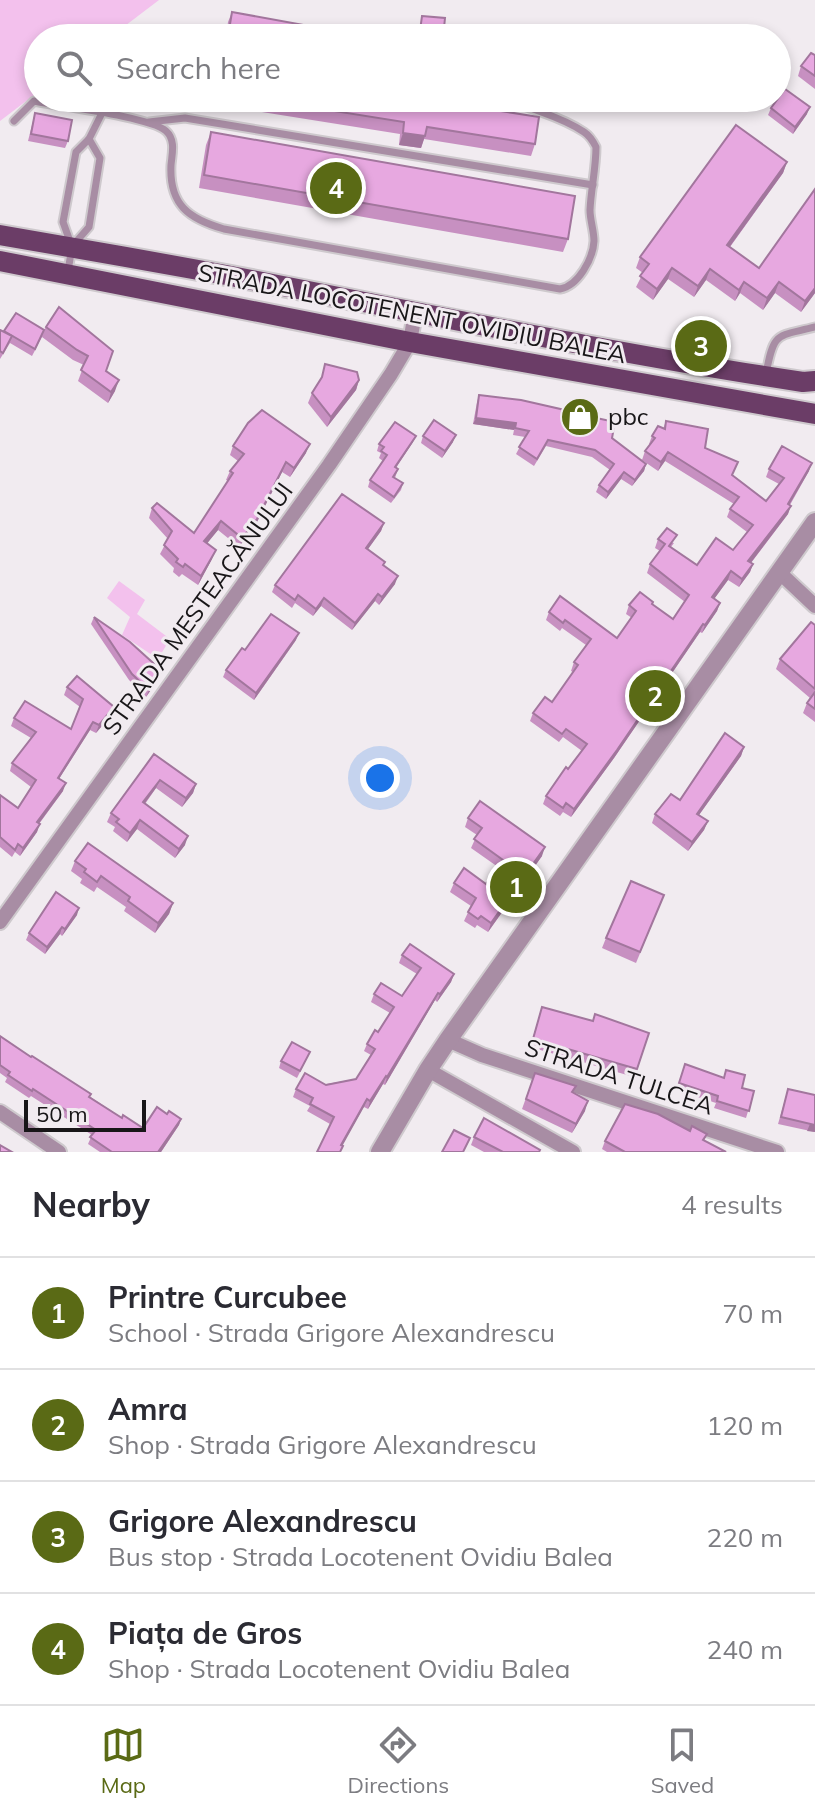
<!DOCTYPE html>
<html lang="en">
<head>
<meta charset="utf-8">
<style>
  body { margin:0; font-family:Mulish,sans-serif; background:#f2f2f3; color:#2b2b33 }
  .scale { position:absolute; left:24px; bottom:20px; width:122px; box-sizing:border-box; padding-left:8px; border:4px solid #181618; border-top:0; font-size:22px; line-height:28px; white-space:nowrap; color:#181618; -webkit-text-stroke:6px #f1ebf0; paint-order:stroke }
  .you { position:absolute; left:380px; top:778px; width:28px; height:28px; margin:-20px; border:6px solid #fff; border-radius:50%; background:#1a73e8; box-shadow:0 0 0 12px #1a73e833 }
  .badge { display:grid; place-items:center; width:52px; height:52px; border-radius:50%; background:#5a6a15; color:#fff; font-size:26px; font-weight:700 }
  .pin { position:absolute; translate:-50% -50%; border:4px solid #fff; box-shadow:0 2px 8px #0006 }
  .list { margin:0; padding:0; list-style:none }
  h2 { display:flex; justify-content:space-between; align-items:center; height:104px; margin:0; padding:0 32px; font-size:34px }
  h2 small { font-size:26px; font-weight:400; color:#7c7c81 }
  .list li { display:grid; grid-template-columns:52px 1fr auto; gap:24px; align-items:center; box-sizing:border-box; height:112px; padding:0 32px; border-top:2px solid #e1e1e2 }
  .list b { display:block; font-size:30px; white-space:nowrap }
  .list p { margin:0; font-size:26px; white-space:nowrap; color:#7c7c81 }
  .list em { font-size:26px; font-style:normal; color:#7c7c81 }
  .icon { flex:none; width:44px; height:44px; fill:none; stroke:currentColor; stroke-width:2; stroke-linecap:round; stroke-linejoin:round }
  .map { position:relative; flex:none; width:815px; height:1152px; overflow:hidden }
  .search { position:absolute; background:#fff; box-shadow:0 4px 12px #0003; left:24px; right:24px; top:24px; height:88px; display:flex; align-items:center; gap:20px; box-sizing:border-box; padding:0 28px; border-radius:44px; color:#7c7c81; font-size:30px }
  .sheet { height:552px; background:#fff }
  nav { display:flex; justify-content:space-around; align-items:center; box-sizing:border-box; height:112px; border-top:2px solid #e1e1e2; background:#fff; font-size:22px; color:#7c7c81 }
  nav a { display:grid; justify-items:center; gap:4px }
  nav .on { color:#5a6a15 }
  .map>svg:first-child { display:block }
  .green { fill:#f3c1ed }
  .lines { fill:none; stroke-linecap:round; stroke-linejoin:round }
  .service-casing { stroke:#cec9cd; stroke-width:11 }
  .minor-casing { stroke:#cec9cd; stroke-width:18 }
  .tertiary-casing { stroke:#cec9cd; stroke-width:22 }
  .primary-casing { stroke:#cec9cd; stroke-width:24 }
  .service { stroke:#a88da4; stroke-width:7 }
  .minor { stroke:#a88da4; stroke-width:14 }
  .tertiary { stroke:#a88da4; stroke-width:18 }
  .primary { stroke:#6b3d67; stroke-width:20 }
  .wall { fill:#c790c1 }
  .shaded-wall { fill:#a2769d }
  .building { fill:#e7a8e0; stroke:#a2769d; stroke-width:2 }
  .labels { text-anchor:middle; stroke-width:6; stroke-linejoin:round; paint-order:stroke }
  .street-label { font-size:24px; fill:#181618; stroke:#f1ebf0 }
  .poi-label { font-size:24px; fill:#181618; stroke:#f1ebf0; text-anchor:start }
</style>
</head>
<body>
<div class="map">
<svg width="815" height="1152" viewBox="0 0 815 1152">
  <rect width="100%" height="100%" fill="#f1ebf0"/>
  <g class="green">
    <polygon points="0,0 159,0 109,38 38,38 38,92 0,121"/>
    <polygon points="119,581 145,600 137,614 170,639 158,659 122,635 130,617 107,598"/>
  </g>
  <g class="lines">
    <g class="service-casing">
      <g id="service">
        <path d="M14,121l20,-20c25,5 117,16 132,30 10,9 6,23 5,34 -2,40 18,54 53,64l336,60c18,-3 33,-30 34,-48 0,-10 -4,-21 -4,-31 1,-21 6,-42 6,-63 -3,-6 -6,-11 -12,-15 -21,-14 -67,-30 -93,-34"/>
        <polyline points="149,122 185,118 593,185"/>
        <polyline points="75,243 89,227 100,158 89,139"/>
        <polyline points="68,271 72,247 63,222 76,152 89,139 102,113 116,98"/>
        <path d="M766,374c8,-44 11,-37 49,-47"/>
      </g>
    </g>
    <g class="minor-casing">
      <g id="minor">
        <polyline points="779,572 815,606"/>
        <polyline points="0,922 329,465 391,374 410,342 415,313"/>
        <polyline points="448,1040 482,1055 777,1152"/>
        <polyline points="428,1070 573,1152"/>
        <polyline points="0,1112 59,1152"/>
      </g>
    </g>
    <g class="tertiary-casing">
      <polyline id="tertiary" points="380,1152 428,1070 448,1040 815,522"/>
    </g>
    <g class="primary-casing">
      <g id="primary">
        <path d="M0,235c75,13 151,26 226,40 192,37 384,78 577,107l12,-1"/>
        <polyline points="0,261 410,342 815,414"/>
      </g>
    </g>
    <use href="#service" class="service"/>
    <use href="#minor" class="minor"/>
    <use href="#tertiary" class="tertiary"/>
    <use href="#primary" class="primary"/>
  </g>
  <g class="wall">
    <polygon points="232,12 375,38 226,38 228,22"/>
    <polygon points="815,55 815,89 798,76 801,66"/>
    <polygon points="219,98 431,98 431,100 535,144 531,156 424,139 421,148 399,145 400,134 218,105"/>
    <polygon points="771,108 807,114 793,134 768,115"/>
    <polygon points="35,113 68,141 65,148 28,141"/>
    <polygon points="211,132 568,239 563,252 199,188 206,145"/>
    <polygon points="787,162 783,173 730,247 759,268 815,293 801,312 775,293 763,310 740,293 735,301 706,280 694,297 668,279 653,300 636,287 643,273 636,268 640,257"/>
    <polygon points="59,307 106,371 115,391 108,403 78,381 84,365 73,360 42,337 32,356 10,343 0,359 0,330 4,332 44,330"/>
    <polygon points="359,380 356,390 327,427 308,403 312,393"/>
    <polygon points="479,395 587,416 612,438 646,464 644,471 632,486 621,479 606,499 596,492 599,485 610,470 592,457 546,446 534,466 516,454 525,437 513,435 514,430 473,424 477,402"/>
    <polygon points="666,421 705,448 733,475 766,501 779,484 766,477 769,469 809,471 790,505 788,514 751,563 753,564 750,572 739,587 728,580 714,599 720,603 717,611 702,633 700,632 614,758 571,817 563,812 560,816 543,804 546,796 582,751 563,737 559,742 530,721 533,713 552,702 573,672 571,671 574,662 586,645 562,628 560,631 546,620 549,612 617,638 632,618 626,614 629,605 652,604 673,619 685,602 647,573 650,564 660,551 655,548 658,539 674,543 671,547 697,565 733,550 747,532 727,517 730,509 734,504 665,461 658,471 642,460 645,451 650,445 649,444 652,436 663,429"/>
    <polygon points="423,436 453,442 442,458 421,443"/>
    <polygon points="413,442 396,468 398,469 395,478 403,483 401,490 391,503 368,487 370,480 383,461 379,458 381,453 377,451 379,444"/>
    <polygon points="233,446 306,453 290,477 282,472 254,528 239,547 218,530 207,543 212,559 198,585 182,574 179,577 173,572 174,568 160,554 168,539 149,518 152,508 194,533 228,481 226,480 230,471 238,461 230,455"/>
    <polygon points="384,523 381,531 368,549 384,566 395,584 379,605 375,601 352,630 321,606 313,616 295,603 292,608 272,592 275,585"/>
    <polygon points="94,617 159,678 146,697 129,680 91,624"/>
    <polygon points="815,625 815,722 803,713 807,703 810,698 776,669 780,659"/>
    <polygon points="296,640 254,700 223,677 226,670"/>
    <polygon points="67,687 114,707 111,715 96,733 90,730 59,779 63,791 39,824 37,832 20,856 15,852 12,857 0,847 0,795 18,808 31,787 10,771 12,763 31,738 11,726 14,718 71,729 80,707 64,695"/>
    <polygon points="744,747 741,756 699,815 708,821 704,830 688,851 652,823 655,814 680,800"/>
    <polygon points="154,754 196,784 193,793 182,807 156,788 145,804 185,845 175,858 137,829 127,842 113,831 115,827 107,822 111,813"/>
    <polygon points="468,818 542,856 488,932 477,925 475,928 464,921 471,906 450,892 454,883 486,884 498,867 471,848 477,835 465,827"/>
    <polygon points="75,861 173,903 169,914 155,933 124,911 126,907 97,887 94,892 80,883 82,879 71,871"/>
    <polygon points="664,895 636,963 602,948 606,938"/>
    <polygon points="77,915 62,936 60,934 45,954 26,940 29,933"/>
    <polygon points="402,955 454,974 451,982 437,1002 435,1000 385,1085 383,1084 368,1109 364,1107 330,1124 307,1111 310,1106 293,1097 296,1089 356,1079 371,1055 364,1051 367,1044 378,1032 390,1013 371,1002 374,994 402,996 417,974 399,963"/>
    <polygon points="542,1007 593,1021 649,1033 634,1077 530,1047"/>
    <polygon points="0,1036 122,1118 143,1128 167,1114 181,1119 179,1125 161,1152 100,1152 88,1144 92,1135 31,1096 29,1098 5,1082 7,1078 0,1073"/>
    <polygon points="310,1052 297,1078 279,1068 281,1061"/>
    <polygon points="685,1064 742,1088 754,1091 746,1118 714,1108 716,1103 676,1090"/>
    <polygon points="535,1073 573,1093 585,1111 572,1133 522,1109"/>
    <polygon points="788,1089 815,1132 778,1124"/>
    <polygon points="690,1131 707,1134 704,1141 726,1152 607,1152 602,1149 605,1141"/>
    <polygon points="474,1137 539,1152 484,1152 471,1145"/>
  </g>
  <g class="shaded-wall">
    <polygon points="810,107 807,114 793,134 795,127"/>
    <polygon points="403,133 425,136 421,148 399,145"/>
    <polygon points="787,162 783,173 723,256 727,245"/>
    <polygon points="672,268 668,279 653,300 657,289"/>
    <polygon points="710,269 706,280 694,297 698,286"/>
    <polygon points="744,282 740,293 735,301 739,290"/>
    <polygon points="779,282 775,293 763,310 767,298"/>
    <polygon points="815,288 815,293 801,312 805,301"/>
    <polygon points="119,380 115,391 108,403 111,392"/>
    <polygon points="359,380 356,390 327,427 331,417"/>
    <polygon points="476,418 516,423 514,430 473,424"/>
    <polygon points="456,435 453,442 442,458 445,451"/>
    <polygon points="416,436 413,442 392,473 395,467"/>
    <polygon points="310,444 306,453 290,477 294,468"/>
    <polygon points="668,452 665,461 658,471 661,462"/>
    <polygon points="286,462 282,472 254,528 239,547 242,538"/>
    <polygon points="812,463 809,471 785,512 788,504"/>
    <polygon points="646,464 644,471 632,486 635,480"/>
    <polygon points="624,472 621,479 606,499 608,492"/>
    <polygon points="791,506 788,514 746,569 748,561"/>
    <polygon points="221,521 218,530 201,551 204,541"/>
    <polygon points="384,523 381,531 363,556 366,548"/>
    <polygon points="216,550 212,559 198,585 201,576"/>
    <polygon points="753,564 750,572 739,587 742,579"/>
    <polygon points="731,571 728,580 709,606 712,597"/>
    <polygon points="398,576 395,584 379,605 382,597"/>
    <polygon points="378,594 375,601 352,630 355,623"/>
    <polygon points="324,598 321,606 313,616 316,609"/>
    <polygon points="720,603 717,611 702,633 705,625"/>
    <polygon points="703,624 700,632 614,758 571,817 574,809"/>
    <polygon points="299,633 296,640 254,700 256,693"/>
    <polygon points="162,671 159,678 146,697 149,690"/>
    <polygon points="114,707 111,715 96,733 99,725"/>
    <polygon points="93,722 90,730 55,785 58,778"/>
    <polygon points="744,747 741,756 694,822 697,814"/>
    <polygon points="160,780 156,788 139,811 143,802"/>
    <polygon points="66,783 63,791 34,830 37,822"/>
    <polygon points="196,784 193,793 182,807 186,798"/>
    <polygon points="140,820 137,829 127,842 130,833"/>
    <polygon points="708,821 704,830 688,851 692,842"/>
    <polygon points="40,824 37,832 20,856 23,848"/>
    <polygon points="188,836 185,845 175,858 179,849"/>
    <polygon points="545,847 542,856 488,932 491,923"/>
    <polygon points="173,903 169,914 155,933 158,923"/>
    <polygon points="79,908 77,915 62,936 65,929"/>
    <polygon points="62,927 60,934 45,954 47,947"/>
    <polygon points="454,974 451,982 437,1002 440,994"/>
    <polygon points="438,993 435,1000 385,1085 387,1077"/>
    <polygon points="386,1076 383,1084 368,1109 370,1101"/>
    <polygon points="367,1099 364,1107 339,1152 341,1145"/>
    <polygon points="588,1101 585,1111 572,1133 576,1124"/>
    <polygon points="181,1119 179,1125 161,1152 158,1152"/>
    <polygon points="810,1124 815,1125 815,1132 807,1131"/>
  </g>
  <g class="building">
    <polygon points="232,12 375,38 271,38 229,30"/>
    <polygon points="422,16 445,18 443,38 419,38"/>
    <polygon points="811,53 815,55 815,76 801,66"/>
    <polygon points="785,89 810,107 795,127 771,108"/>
    <polygon points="253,98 431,98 431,100 539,117 535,144 427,127 425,136 403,133 404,122"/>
    <polygon points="35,113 72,120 68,141 31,134"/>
    <polygon points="736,125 787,162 727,245 759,268 815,189 815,288 805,301 779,282 767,298 744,282 739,290 710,269 698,286 672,268 657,289 640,276 649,264 640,257"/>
    <polygon points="211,132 575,196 568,239 204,175"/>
    <polygon points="59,307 113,351 106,371 119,380 111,392 81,370 88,356 77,350 46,327"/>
    <polygon points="16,313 44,330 35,349 4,331"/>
    <polygon points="0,330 12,336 3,353 0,351"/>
    <polygon points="325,364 357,372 359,380 331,417 312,393 322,377"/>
    <polygon points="479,395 521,400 565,410 566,407 588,412 587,416 615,422 612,438 646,464 635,480 624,472 608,492 599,485 614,464 595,450 548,440 537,459 519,447 529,431 515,428 516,423 476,418"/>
    <polygon points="262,410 310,444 294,468 286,462 257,519 242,538 221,521 204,541 216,550 201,576 185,564 183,567 176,562 178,559 164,545 172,531 152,508 157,503 194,533 233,473 230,471 244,454 233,446 248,423"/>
    <polygon points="434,420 456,435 445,451 423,436"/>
    <polygon points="666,421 708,429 705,448 738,462 732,475 766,501 784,478 769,469 782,446 812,463 788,504 791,506 748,561 753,564 742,579 731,571 712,597 720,603 705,625 703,624 617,750 574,809 566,803 563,808 546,796 566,767 568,769 587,744 566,729 562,734 533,713 545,697 552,702 578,665 574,662 591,639 565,620 563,623 549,612 560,596 617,638 636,611 629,605 640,592 653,602 652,604 673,619 689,595 650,564 665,544 658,539 667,528 677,535 669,546 697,565 716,538 733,550 753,525 730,509 739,497 668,452 661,462 645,451 655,438 652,436 658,426 665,429"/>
    <polygon points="395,422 416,436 395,467 398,469 393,477 403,483 394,497 370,480 387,455 381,451 384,447 379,444"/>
    <polygon points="342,494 384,523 366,548 385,562 383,565 398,576 382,597 378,594 355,623 324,598 316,609 298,595 295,600 275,585"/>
    <polygon points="271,614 299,633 256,693 226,670 242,648 245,650"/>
    <polygon points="94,617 130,642 162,671 149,690 132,674"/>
    <polygon points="811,622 815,625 815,689 780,659"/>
    <polygon points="77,676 114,707 99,725 93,722 58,778 66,783 37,822 40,824 23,848 18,844 15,850 0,837 0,795 18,808 36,780 12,763 36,732 14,718 25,701 71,729 83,699 67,687"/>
    <polygon points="815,692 815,709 807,703"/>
    <polygon points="725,733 744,747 697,814 708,821 692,842 655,814 671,794 680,800"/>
    <polygon points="154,754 196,784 186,798 160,780 143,802 188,836 179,849 140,820 130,833 116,822 119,819 111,813"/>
    <polygon points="480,801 545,847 491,923 481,916 478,919 468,912 476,898 454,883 464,868 486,884 503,860 474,839 482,828 468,818"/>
    <polygon points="88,843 173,903 158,923 128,901 130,897 101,876 97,882 84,872 86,869 75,861"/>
    <polygon points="631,881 664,895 640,952 606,938"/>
    <polygon points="56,892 79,908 65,929 62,927 47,947 29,933"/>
    <polygon points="410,944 454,974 440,994 438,993 387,1077 386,1076 370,1101 367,1099 341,1145 343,1146 340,1152 317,1152 334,1117 310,1104 313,1098 296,1089 305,1073 326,1085 356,1079 375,1049 367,1044 375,1030 378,1032 394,1007 374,994 381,983 402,996 421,968 402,955"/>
    <polygon points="542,1007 593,1021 595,1014 649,1033 637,1069 533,1039"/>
    <polygon points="0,1036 31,1057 32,1056 91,1094 89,1097 122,1118 123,1115 143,1128 157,1107 167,1114 169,1111 181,1119 158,1152 112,1152 90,1137 96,1130 33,1089 32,1091 8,1075 10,1072 0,1065"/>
    <polygon points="292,1042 310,1052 300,1071 281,1061"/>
    <polygon points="685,1064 724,1078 726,1070 745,1075 742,1088 754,1091 749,1111 717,1101 718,1096 679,1083"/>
    <polygon points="535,1073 576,1086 572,1092 588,1101 576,1124 526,1099"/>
    <polygon points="788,1089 815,1095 815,1125 781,1117"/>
    <polygon points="625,1104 658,1114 690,1131 692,1126 707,1134 703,1140 726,1152 625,1152 605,1141"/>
    <polygon points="484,1118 540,1150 539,1152 503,1152 474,1137"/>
    <polygon points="454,1130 470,1138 463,1152 442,1152"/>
    <polygon points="0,1145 12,1152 0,1152"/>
  </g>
  <defs>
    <g id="shop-disc" transform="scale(2)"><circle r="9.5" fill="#5a6a15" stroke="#f1ebf0"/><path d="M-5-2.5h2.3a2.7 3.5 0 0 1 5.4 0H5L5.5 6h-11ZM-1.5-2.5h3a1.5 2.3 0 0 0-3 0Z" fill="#fff"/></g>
  </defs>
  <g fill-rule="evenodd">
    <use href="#shop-disc" x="580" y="417"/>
  </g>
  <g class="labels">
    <g class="street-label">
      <text transform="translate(412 314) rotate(11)" y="8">STRADA LOCOTENENT OVIDIU BALEA</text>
      <text transform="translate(198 609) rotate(-54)" y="8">STRADA MESTEACĂNULUI</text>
      <text transform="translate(619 1077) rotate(18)" y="8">STRADA TULCEA</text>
    </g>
    <g class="poi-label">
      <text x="608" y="425">pbc</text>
    </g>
  </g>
</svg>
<div class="scale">50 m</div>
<div class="you"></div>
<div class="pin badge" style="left:516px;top:887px">1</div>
<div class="pin badge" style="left:655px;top:696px">2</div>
<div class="pin badge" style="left:701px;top:346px">3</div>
<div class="pin badge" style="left:336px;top:188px">4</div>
<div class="search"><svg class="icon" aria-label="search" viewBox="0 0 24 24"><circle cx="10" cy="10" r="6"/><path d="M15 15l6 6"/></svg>Search here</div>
</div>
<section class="sheet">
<h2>Nearby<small>4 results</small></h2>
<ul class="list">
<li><span class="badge">1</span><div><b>Printre Curcubee</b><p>School · Strada Grigore Alexandrescu</p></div><em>70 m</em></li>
<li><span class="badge">2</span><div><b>Amra</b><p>Shop · Strada Grigore Alexandrescu</p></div><em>120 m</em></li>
<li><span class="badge">3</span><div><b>Grigore Alexandrescu</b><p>Bus stop · Strada Locotenent Ovidiu Balea</p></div><em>220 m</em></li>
<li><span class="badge">4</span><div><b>Piața de Gros</b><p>Shop · Strada Locotenent Ovidiu Balea</p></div><em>240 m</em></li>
</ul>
</section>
<nav>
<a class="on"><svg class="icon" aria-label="map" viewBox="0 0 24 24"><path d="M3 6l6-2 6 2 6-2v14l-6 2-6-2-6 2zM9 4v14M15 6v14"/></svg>Map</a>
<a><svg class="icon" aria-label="directions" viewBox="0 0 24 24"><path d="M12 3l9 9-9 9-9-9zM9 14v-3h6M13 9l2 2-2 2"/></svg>Directions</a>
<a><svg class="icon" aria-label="saved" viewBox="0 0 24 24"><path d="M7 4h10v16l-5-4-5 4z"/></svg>Saved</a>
</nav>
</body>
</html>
